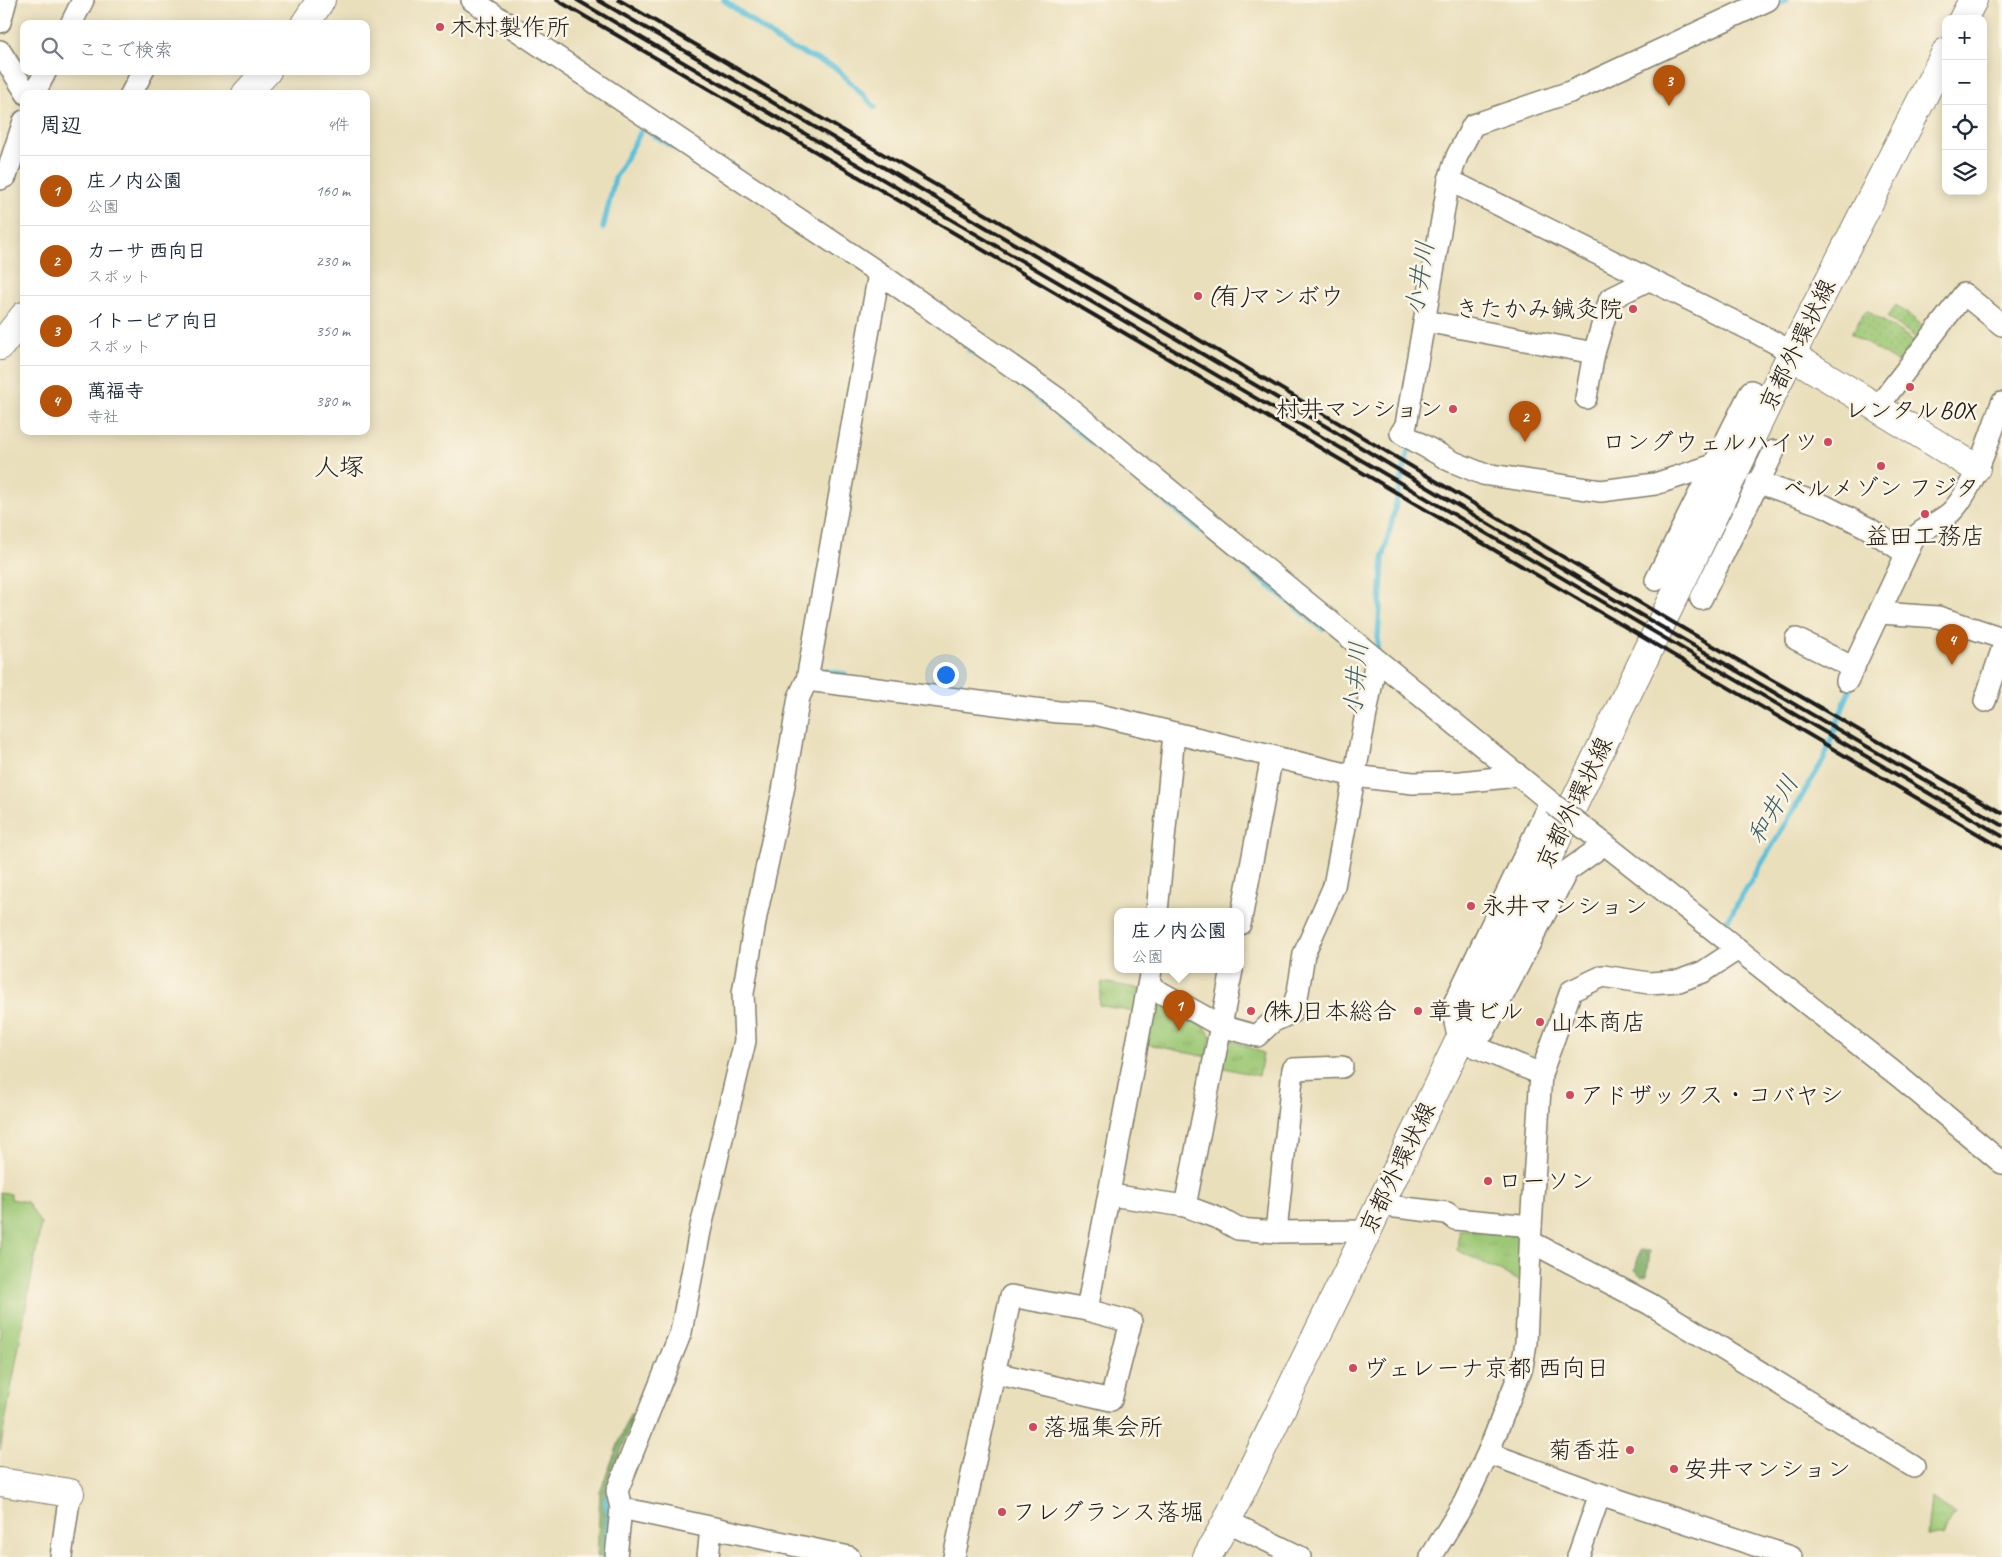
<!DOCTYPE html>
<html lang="ja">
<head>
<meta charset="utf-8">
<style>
  body { margin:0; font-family:Caveat,"Klee One",sans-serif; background:#f6f6f7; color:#1f2937 }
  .controls { position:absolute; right:15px; top:15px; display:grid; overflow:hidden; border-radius:10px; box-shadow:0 2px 12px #0003 }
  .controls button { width:45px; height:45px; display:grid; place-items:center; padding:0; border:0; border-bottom:1px solid #e0e1e3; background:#fff; color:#1f2937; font:25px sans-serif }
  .you { position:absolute; left:945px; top:674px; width:18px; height:18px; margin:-12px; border:4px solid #fff; border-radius:50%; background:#1a73e8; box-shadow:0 0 0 8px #1a73e833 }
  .badge { display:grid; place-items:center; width:32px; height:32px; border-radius:50%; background:#b45309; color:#fff; font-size:16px; font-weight:700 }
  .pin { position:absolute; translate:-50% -41px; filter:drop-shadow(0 1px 2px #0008) }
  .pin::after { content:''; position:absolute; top:26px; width:18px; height:15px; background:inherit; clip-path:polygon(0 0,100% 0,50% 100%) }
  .popup { position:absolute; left:1114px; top:908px; width:130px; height:65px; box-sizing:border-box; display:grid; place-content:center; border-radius:10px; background:#fff; filter:drop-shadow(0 1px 4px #0005); font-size:16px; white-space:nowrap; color:#747a83 }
  .popup b { font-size:19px; color:#1f2937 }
  .popup::after { content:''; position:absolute; left:50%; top:100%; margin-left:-10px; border:10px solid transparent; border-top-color:#fff }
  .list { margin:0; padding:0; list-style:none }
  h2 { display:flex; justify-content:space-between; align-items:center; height:65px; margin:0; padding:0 20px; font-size:21px }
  h2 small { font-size:16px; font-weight:400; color:#747a83 }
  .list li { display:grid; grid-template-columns:32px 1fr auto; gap:15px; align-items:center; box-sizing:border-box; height:70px; padding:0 20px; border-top:1px solid #e0e1e3 }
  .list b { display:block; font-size:19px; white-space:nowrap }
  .list p { margin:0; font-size:16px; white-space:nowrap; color:#747a83 }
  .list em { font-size:16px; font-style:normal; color:#747a83 }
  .icon { flex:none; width:28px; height:28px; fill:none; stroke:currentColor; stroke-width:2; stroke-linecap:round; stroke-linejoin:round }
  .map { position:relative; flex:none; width:2002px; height:1557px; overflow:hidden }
  .search { position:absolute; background:#fff; box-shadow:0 2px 12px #0003; left:20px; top:20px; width:350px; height:55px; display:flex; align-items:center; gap:12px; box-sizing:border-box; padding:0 18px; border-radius:10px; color:#747a83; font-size:19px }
  .panel { position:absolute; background:#fff; box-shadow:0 2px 12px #0003; left:20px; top:90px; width:350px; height:345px; border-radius:10px }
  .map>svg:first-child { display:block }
  .grass { fill:url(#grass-dots); stroke:#5c7248 }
  .forest { fill:url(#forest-crowns); stroke:#4c6441 }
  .park { fill:url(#park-tufts); stroke:#5c7248 }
  .pitch { fill:#9cc875; stroke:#5c7248 }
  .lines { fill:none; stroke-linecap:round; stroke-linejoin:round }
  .stream { stroke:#5cc0da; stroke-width:5.5 }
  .street-casing { stroke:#827e6c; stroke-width:24 }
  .secondary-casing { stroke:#827e6c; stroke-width:30 }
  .primary-casing { stroke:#827e6c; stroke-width:30 }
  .street { stroke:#fff; stroke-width:21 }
  .secondary { stroke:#fff; stroke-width:28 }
  .primary { stroke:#fff; stroke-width:28 }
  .rail { stroke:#1c1c1c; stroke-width:4 }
  .street-bridge-casing { stroke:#827e6c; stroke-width:24; stroke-linecap:butt }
  .street-bridge { stroke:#fff; stroke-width:21 }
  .poi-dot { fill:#d1495b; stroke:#fcf5e5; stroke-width:2 }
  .labels { text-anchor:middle; stroke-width:5; stroke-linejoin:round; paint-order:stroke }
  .poi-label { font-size:24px; fill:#1c1c1c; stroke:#fcf5e5; text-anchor:start }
  .street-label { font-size:24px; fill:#1c1c1c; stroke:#fcf5e5 }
  .water-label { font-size:25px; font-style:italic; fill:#365e68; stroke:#fcf5e5 }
  .neighbourhood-label { font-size:25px; fill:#1c1c1c; stroke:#fcf5e5 }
</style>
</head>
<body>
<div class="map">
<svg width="2002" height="1557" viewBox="0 0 2002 1557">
  <defs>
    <pattern id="grass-dots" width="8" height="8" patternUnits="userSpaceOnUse" patternTransform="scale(1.25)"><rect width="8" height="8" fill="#9cc875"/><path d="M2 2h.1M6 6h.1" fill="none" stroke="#86ab65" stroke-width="1.8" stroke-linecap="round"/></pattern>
    <pattern id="forest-crowns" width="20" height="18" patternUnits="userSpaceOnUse" patternTransform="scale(1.25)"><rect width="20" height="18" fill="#7dac66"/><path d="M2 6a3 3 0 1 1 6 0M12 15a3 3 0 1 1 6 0" fill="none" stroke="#668b53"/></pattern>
    <pattern id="park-tufts" width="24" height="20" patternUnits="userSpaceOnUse" patternTransform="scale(1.25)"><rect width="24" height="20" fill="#9cc875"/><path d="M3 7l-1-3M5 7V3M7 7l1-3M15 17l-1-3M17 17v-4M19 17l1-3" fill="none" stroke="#86ab65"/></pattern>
  </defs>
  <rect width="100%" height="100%" fill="#fcf5e5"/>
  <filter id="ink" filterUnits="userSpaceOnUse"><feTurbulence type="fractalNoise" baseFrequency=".02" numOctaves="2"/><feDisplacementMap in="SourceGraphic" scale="10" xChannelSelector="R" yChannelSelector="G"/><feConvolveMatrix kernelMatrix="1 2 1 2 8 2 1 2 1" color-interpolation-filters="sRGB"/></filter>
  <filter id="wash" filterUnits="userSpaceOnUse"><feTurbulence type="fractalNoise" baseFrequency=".0096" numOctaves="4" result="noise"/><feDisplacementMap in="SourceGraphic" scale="20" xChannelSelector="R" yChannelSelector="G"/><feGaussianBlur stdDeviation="1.12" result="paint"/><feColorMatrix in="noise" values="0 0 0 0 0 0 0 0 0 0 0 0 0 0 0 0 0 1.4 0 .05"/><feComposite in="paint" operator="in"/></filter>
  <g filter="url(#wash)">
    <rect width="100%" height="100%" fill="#e9dfbb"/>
    <g class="grass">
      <polygon points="1896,305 1927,329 1919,340 1887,317"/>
      <polygon points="1866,310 1916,342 1902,365 1851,334"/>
    </g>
    <g class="forest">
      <polygon points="1640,1250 1650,1251 1647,1275 1642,1277 1635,1270"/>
      <polygon points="635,1413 604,1498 606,1518 603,1557 597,1557 600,1491 630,1414"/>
    </g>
    <g class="park">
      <polygon points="1102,982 1142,989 1138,1013 1099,1005"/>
      <polygon points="1156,997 1204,1026 1211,1035 1207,1057 1147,1044"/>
      <polygon points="1226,1038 1263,1053 1259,1076 1220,1067"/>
      <polygon points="1483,1229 1523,1232 1522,1282 1457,1250 1459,1230"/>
      <polygon points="1931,1498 1955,1513 1943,1536 1927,1536"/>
    </g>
    <polygon class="pitch" points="0,1192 11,1194 11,1199 27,1202 41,1224 0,1450"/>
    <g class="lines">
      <g class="stream">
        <polyline points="724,0 784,45 836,68 875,107"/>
        <polyline points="1771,7 1786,0"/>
        <polyline points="603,228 615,178 643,128 674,148"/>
        <polyline points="969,350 982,358"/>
        <polyline points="1017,382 1323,629"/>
        <polyline points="1377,653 1383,559 1410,443"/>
        <polyline points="813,669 845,674"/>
        <polyline points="1721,931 1824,759 1850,688"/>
        <polyline points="605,1557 609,1516 606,1501 609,1492"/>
      </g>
    </g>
  </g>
  <g filter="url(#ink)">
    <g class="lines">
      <g class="street-casing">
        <g id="street">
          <polyline points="472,0 879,273 1057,398 1553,804"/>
          <polyline points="0,22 6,0"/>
          <polyline points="71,24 83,0"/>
          <polyline points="0,51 27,94"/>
          <polyline points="34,94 46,71"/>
          <polyline points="131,94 143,71"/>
          <polyline points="0,179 6,176 24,121"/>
          <polyline points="1449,180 1757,333 1779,345 1791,355"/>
          <polyline points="1425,321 1594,353"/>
          <polyline points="1586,398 1594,353 1610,299 1648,280"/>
          <polyline points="1877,408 1964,294 2002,325"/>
          <polyline points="1711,466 1655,484 1601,491 1483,474 1451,461 1401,433 1406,425 1449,180 1457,156 1473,125 1570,92 1768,0"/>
          <polyline points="1757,482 1825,506 1868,528 1905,553"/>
          <polyline points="1656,580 1751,391 1770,400"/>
          <polyline points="1701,599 1774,451"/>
          <polyline points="1880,613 1938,617 2002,638"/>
          <polyline points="1796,639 1854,668"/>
          <polyline points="807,680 1058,712 1095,714 1354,776 1413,783 1461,782 1507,777 1516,773"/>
          <path d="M1847,681l67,-143c11,-12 30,-17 40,-29 22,-25 36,-74 48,-106"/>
          <polyline points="1985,701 2002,650"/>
          <polyline points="1583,827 1901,1078 2002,1163"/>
          <polyline points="1157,912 1174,734"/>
          <polyline points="1240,924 1272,756"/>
          <polyline points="1149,986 1221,1026 1257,1036 1272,1022 1291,1013 1298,992 1304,954 1334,886 1376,660"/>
          <polyline points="1459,1040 1452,1008 1550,802"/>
          <polyline points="1459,1040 1484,1032 1567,871 1605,844"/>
          <polyline points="1459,1040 1541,1074"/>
          <polyline points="1110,1195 1185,1206 1220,1219 1238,1229 1276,1232 1367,1231"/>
          <polyline points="1379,1205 1447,1213 1455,1219 1531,1226"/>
          <polyline points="1185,1206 1232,970"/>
          <polyline points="1276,1232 1293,1069 1342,1067"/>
          <polyline points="1531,1242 1650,1304 1914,1467"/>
          <polyline points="995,1373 1111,1400 1131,1322 1087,1310"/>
          <polyline points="1488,1453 1600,1494 1791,1557"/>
          <polyline points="621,1508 849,1557"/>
          <polyline points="1227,1521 1300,1557"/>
          <polyline points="61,1557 70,1493"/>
          <polyline points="616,1557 621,1508 617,1491 681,1332 700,1231 745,1041 743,993 756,916 783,791 799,697 807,680 879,273"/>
          <polyline points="708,1557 711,1528"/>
          <polyline points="954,1557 1011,1296 1087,1310 1151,970"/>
          <polyline points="1431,1557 1464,1503 1488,1453 1522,1367 1526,1343 1531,1226 1541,1074 1571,991 1603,976 1649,983 1679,981 1703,972 1738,949"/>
          <polyline points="1578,1557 1600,1494"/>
        </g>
      </g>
      <g class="secondary-casing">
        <g id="secondary">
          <polyline points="1963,19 1973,0"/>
          <polyline points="1791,355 1976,468"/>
          <polyline points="0,1482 70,1493"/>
          <polyline points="1207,1557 1227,1521 1791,355 1946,52"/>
        </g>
      </g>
      <g class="primary-casing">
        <g id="primary">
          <polyline points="305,24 321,0"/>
          <polyline points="246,94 267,71"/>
          <polyline points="0,346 24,316"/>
        </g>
      </g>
      <use href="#street" class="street"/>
      <use href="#secondary" class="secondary"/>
      <use href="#primary" class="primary"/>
      <g class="rail">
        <path d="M557,0c482,282 963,566 1445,848"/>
        <polyline points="577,0 2002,836"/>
        <polyline points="598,0 1332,430 1622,604 2002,825"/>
        <polyline points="619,0 1119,292 1679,626 2002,813"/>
      </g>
      <g class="street-bridge-casing">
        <polyline id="street-bridge" points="1553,804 1583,827"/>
      </g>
      <use href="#street-bridge" class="street-bridge"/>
    </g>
  </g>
  <g class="poi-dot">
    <circle cx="440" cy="27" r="5"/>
    <circle cx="1198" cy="296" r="5"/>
    <circle cx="1633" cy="309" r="5"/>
    <circle cx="1910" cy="387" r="5"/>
    <circle cx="1453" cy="409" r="5"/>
    <circle cx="1828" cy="442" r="5"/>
    <circle cx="1881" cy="466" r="5"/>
    <circle cx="1925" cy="514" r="5"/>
    <circle cx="1471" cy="906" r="5"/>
    <circle cx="1251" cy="1011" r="5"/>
    <circle cx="1418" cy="1011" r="5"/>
    <circle cx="1540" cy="1022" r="5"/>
    <circle cx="1570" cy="1095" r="5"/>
    <circle cx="1488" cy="1181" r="5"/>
    <circle cx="1353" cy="1368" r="5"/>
    <circle cx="1033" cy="1427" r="5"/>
    <circle cx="1630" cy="1450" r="5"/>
    <circle cx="1674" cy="1469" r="5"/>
    <circle cx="1002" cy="1512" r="5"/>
  </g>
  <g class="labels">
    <g class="poi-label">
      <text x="450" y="35">木村製作所</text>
      <text x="1208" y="304">(有)マンボウ</text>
      <text x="1623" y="317" text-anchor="end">きたかみ鍼灸院</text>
      <text x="1443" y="417" text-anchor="end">村井マンション</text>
      <text x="1910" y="418" text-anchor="middle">レンタルBOX</text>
      <text x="1818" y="450" text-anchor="end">ロングウェルハイツ</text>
      <text x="1881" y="496" text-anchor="middle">ベルメゾン フジタ</text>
      <text x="1925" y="544" text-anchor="middle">益田工務店</text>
      <text x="1481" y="914">永井マンション</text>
      <text x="1261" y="1019">(株)日本総合</text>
      <text x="1428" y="1019">章貴ビル</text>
      <text x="1550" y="1030">山本商店</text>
      <text x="1580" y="1103">アドザックス・コバヤシ</text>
      <text x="1498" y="1189">ローソン</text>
      <text x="1363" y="1376">ヴェレーナ京都 西向日</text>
      <text x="1043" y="1435">落堀集会所</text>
      <text x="1620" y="1458" text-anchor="end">菊香荘</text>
      <text x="1684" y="1477">安井マンション</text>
      <text x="1012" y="1520">フレグランス落堀</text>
    </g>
    <g class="street-label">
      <text transform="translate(1797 345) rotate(-64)" y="8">京都外環状線</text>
      <text transform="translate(1574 803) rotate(-64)" y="8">京都外環状線</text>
      <text transform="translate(1397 1168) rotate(-64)" y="8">京都外環状線</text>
    </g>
    <g class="water-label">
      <text transform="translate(1419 278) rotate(-81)" y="9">小井川</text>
      <text transform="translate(1355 679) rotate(-85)" y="9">小井川</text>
      <text transform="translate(1772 809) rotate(-59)" y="9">和井川</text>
    </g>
    <g class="neighbourhood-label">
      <text x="339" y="475">人塚</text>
    </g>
  </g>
</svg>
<div class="controls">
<button>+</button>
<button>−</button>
<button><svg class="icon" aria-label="locate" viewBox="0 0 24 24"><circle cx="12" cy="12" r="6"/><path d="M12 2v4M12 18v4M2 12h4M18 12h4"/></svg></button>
<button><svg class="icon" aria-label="layers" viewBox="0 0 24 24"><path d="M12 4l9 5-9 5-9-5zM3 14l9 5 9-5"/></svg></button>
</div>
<div class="you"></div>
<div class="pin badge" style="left:1179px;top:1031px">1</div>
<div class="popup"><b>庄ノ内公園</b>公園</div>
<div class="pin badge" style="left:1525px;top:442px">2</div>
<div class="pin badge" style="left:1669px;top:106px">3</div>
<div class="pin badge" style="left:1952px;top:665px">4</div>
<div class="search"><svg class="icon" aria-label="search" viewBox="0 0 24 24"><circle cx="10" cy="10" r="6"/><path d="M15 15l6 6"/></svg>ここで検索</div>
<section class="panel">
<h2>周辺<small>4件</small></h2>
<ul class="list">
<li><span class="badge">1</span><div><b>庄ノ内公園</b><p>公園</p></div><em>160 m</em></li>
<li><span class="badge">2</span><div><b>カーサ 西向日</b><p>スポット</p></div><em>230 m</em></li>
<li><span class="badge">3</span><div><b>イトーピア向日</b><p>スポット</p></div><em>350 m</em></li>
<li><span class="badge">4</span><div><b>萬福寺</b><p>寺社</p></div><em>380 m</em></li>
</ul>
</section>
</div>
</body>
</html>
